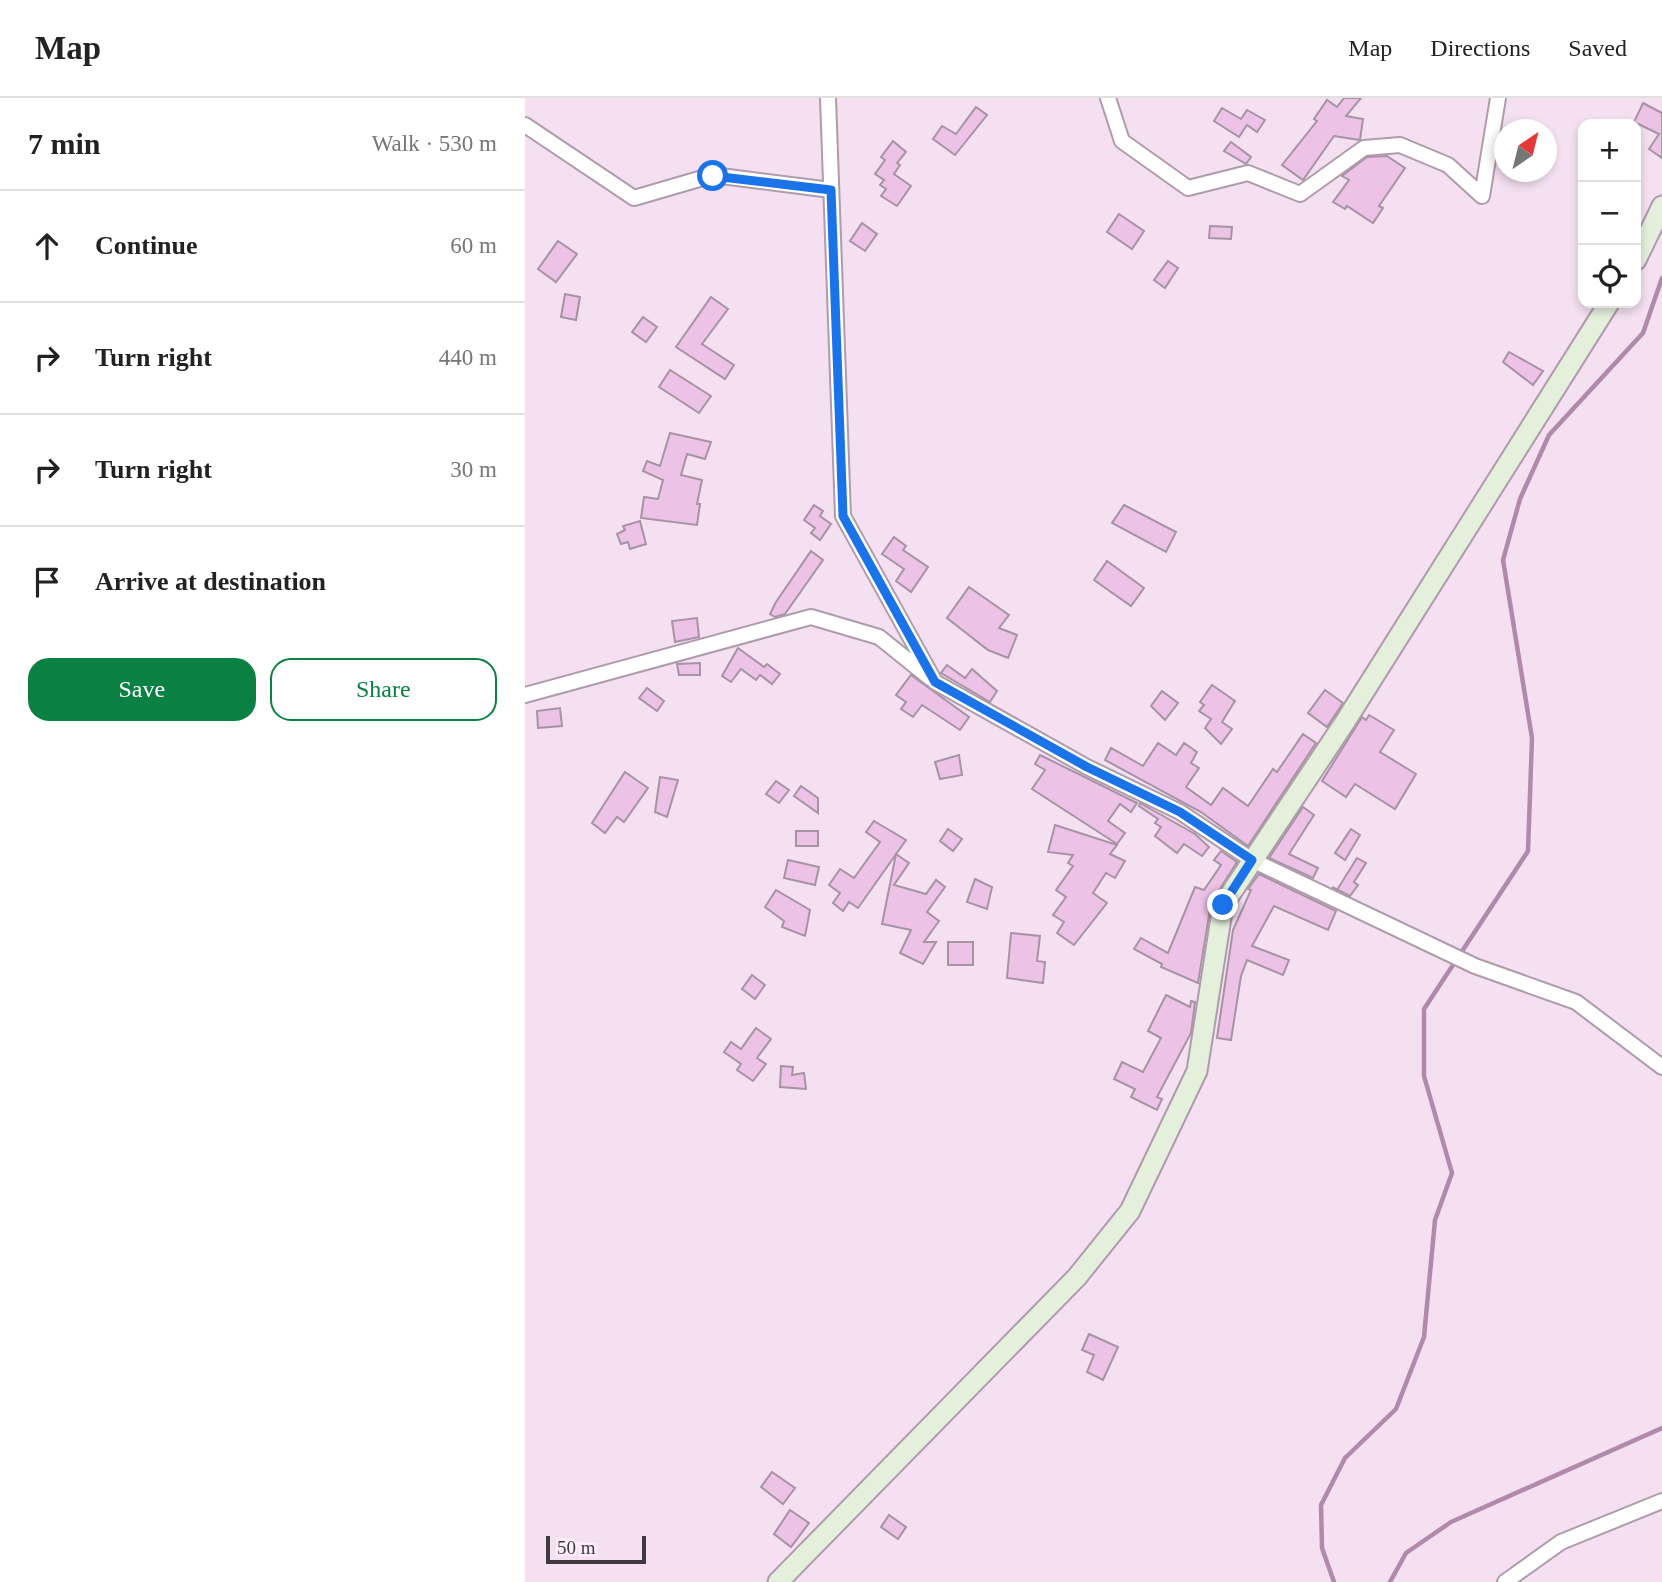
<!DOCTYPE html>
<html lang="en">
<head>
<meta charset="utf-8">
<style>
  body { margin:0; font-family:Georgia,serif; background:#f2f2f2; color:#222 }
  .controls { position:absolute; right:21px; top:21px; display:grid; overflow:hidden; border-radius:14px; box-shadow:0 4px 10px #0003 }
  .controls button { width:63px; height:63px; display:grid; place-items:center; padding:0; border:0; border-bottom:2px solid #e0e0e0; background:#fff; color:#222; font:35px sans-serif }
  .compass { position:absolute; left:969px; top:21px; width:63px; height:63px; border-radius:50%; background:#fff; box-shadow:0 4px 10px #0003; rotate:35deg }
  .scale { position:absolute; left:21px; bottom:18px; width:100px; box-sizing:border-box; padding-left:7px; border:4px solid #40383f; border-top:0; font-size:19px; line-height:24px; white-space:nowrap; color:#40383f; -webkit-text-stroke:5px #ffeffc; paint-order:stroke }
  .stop { position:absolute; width:21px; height:21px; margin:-16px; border:5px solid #1a73e8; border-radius:50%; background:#fff }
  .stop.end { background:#1a73e8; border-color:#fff; box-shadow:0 2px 7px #0008 }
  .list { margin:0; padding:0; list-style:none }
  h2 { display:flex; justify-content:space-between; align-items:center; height:91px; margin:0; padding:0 28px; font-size:30px }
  h2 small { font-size:23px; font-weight:400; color:#767676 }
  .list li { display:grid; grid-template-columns:46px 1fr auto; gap:21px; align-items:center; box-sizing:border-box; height:112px; padding:0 28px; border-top:2px solid #e0e0e0 }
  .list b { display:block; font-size:26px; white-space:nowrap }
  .list em { font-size:23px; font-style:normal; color:#767676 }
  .actions { display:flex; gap:14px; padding:21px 28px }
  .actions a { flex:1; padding:16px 0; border:2px solid #0b8043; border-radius:21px; text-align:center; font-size:24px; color:#0b8043 }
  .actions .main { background:#0b8043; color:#fff }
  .icon { flex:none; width:38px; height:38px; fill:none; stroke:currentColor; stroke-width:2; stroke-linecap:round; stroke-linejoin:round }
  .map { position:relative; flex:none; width:1137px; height:1484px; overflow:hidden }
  header { display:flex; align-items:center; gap:42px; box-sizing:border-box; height:98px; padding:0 35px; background:#fff; border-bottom:2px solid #e0e0e0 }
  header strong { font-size:33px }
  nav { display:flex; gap:38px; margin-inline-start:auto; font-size:24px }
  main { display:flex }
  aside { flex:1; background:#fff }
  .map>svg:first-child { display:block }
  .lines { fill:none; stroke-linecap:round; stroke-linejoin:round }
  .stream { stroke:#b089ab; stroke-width:4.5 }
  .building { fill:#ecc2e6; stroke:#a693a3; stroke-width:2 }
  .street-casing { stroke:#ae9cac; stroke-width:18 }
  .secondary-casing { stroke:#ae9cac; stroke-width:23 }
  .street { stroke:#fff; stroke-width:14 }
  .secondary { stroke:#e4efdc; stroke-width:19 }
  .route { stroke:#1a73e8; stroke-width:9 }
</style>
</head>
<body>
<header>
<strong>Map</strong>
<nav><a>Map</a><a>Directions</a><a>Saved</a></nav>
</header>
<main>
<aside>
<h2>7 min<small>Walk · 530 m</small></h2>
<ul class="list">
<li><svg class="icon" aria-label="ahead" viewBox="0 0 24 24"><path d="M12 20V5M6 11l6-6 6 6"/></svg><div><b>Continue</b></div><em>60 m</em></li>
<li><svg class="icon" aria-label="right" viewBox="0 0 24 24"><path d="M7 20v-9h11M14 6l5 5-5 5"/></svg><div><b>Turn right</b></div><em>440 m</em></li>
<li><svg class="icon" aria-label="right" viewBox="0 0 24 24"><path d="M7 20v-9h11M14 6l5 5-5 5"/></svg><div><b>Turn right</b></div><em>30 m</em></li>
<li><svg class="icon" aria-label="arrive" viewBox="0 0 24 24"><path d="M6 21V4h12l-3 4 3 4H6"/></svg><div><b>Arrive at destination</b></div></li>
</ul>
<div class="actions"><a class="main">Save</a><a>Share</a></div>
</aside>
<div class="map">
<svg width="1137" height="1484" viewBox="0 0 1137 1484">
  <rect width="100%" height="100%" fill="#f4e0f1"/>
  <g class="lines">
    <g class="stream">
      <polyline points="809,1484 797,1450 796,1407 820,1360 871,1311 899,1239 910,1122 927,1075 899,978 899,911 1003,753 1007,640 978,462 995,401 1024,337 1118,235 1137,180"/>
      <polyline points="865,1484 881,1455 926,1424 1137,1330"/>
    </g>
  </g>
  <g class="building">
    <polygon points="819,0 836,0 821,18 838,21 835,42 809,38 778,82 757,67 792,23 789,21 802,2 812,9"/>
    <polygon points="1118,5 1137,15 1137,60 1124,51 1134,36 1109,24"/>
    <polygon points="451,9 462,17 430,57 408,41 417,28 431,36"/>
    <polygon points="697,10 716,21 722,12 740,22 732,34 722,27 714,39 689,23"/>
    <polygon points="368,43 381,54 372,65 375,67 369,76 386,88 372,108 356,98 361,91 355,87 359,82 350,76 360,62 356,59"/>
    <polygon points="706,44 726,59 721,66 699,53"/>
    <polygon points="862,58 880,70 854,108 858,110 848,125 822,108 820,111 808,104 824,82 817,78 842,59"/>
    <polygon points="594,116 619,133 607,151 582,134"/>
    <polygon points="337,125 352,136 340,153 325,143"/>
    <polygon points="685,128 707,129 706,141 684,140"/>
    <polygon points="33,143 52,156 31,184 13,171"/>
    <polygon points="643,163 653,170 640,190 629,182"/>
    <polygon points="40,196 55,199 51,222 36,219"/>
    <polygon points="186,199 203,211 177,246 209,267 200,281 151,249"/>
    <polygon points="118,219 132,229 121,244 107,234"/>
    <polygon points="984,254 1018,273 1008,287 978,264"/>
    <polygon points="145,272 186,298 174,315 134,289"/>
    <polygon points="145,335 186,344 180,361 162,356 156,377 177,382 172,406 175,406 172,427 116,420 119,399 133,401 138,382 118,373 122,363 135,368"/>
    <polygon points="289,407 298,413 295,418 306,426 295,442 286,435 290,430 279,422"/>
    <polygon points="599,407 651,434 641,454 587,425"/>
    <polygon points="115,423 121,446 105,451 103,444 96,446 92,436 100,432 98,428"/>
    <polygon points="369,439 381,448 378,452 403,469 386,494 371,483 379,471 357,456"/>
    <polygon points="286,453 298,462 260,516 250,519 245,516 251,504"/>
    <polygon points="582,463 619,490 606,508 569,482"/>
    <polygon points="444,489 484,517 474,530 492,537 483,560 463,552 422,520"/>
    <polygon points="172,520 174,539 150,544 147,523"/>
    <polygon points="213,550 239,569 242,566 255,576 247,586 235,577 231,582 216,571 206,584 197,578"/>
    <polygon points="175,565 175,577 154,577 152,566"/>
    <polygon points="422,567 440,580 447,571 472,593 465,604 416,575"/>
    <polygon points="386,577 444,619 435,632 397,607 388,619 376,611 381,604 371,597"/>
    <polygon points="687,587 710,603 697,624 707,631 696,646 680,630 686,621 674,613 679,607 675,604"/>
    <polygon points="122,590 139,603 132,613 114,600"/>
    <polygon points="800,592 818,605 802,629 783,615"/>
    <polygon points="637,593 653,605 640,622 626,608"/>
    <polygon points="35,610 37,628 13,630 12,613"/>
    <polygon points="844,617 869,632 855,654 891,676 870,711 830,686 821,699 797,683 837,619 841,622"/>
    <polygon points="778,636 791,645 723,748 676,714 580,662 586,650 618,668 633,645 651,657 659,645 672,654 666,665 674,670 661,689 686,707 698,690 723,708 748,671 752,674"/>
    <polygon points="434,657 437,677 415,681 410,664"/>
    <polygon points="515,657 612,705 606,714 595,706 583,723 600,735 592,746 507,691 520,672 510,666"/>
    <polygon points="100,674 123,690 99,724 92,719 80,735 67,725"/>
    <polygon points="135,679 153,682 142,719 130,714"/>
    <polygon points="251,683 264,692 254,705 241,696"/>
    <polygon points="276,688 293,700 293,715 269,698"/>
    <polygon points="615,705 670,736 684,749 677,758 659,746 652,755 630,738 636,729 630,725 633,721 614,708"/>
    <polygon points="778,709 789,717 764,756 793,770 788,780 744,760"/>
    <polygon points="349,723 381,742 333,810 324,804 318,813 308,805 315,795 304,787 315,771 329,780 355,744 341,734"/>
    <polygon points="530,727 592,747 585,756 600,763 590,780 581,775 568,795 582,805 549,847 532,835 539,824 528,817 541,799 531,792 548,768 543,765 548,757 523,754"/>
    <polygon points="423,731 437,741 428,753 415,743"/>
    <polygon points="826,731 835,737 820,762 810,755"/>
    <rect x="271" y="733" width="22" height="15"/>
    <polygon points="696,753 712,764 686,805 673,885 636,869 637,866 609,851 616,840 643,855 670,789 679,792 696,767 689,762"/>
    <polygon points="371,756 384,765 369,787 401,796 411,782 420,789 402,814 414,823 399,844 411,844 398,866 375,855 386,832 357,826"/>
    <polygon points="832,760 841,765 829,784 833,787 825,798 807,789 812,792"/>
    <polygon points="263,762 294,769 290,787 259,780"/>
    <polygon points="734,776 811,813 803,832 749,808 727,848 764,862 758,877 722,862 716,878 706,942 692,940 708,832 726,792 723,791"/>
    <polygon points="450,781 467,789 462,811 442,804"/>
    <polygon points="251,792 285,812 280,838 257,829 259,823 240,809"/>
    <polygon points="486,835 515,838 512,863 520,864 518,885 482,880"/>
    <rect x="423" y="844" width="25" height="23"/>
    <polygon points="227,877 240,887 230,901 217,891"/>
    <polygon points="641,897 665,909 666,903 670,904 666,935 632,999 637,1001 632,1012 606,999 610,991 589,981 597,964 618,974 636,940 623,933"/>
    <polygon points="231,930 246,941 232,960 241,966 228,983 212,972 216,966 199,954 206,944 216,951"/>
    <polygon points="256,968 268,969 267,977 279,975 281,991 255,989"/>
    <polygon points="564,1236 593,1249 578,1282 562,1274 569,1257 557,1252"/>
    <polygon points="247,1374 270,1390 258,1406 236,1389"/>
    <polygon points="265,1412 284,1425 266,1449 249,1436"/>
    <polygon points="364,1417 381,1429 373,1441 356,1429"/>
  </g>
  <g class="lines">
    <g class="street-casing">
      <g id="street">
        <polyline points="303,0 318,418 410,584 562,669 655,714 727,762 950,868 1051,904 1137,969"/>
        <polyline points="583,0 597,43 663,90 723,75 775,96 839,50 875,47 923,67 957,98 973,0"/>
        <polyline points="0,27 109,100 188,77 306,92"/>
        <polyline points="0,597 286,519 354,539 405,580"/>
        <polyline points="980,1484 1036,1444 1137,1403"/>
      </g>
    </g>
    <g class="secondary-casing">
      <g id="secondary">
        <polyline points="1111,162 1137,108"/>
        <polyline points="253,1484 552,1179 605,1113 672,973 698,807 820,624 1084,205"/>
      </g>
    </g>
    <use href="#street" class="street"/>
    <use href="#secondary" class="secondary"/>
  </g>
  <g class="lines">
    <polyline class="route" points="188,78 306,92 318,418 410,584 562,669 655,714 727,762 698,807"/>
  </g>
</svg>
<div class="controls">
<button>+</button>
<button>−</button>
<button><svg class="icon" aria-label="locate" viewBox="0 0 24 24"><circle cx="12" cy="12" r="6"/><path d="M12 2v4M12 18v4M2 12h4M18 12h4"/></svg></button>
</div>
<svg class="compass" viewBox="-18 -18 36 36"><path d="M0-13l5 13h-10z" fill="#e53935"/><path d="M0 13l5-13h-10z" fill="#767676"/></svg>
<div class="scale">50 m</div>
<div class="stop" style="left:188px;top:78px"></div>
<div class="stop end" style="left:698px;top:807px"></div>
</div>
</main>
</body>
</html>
